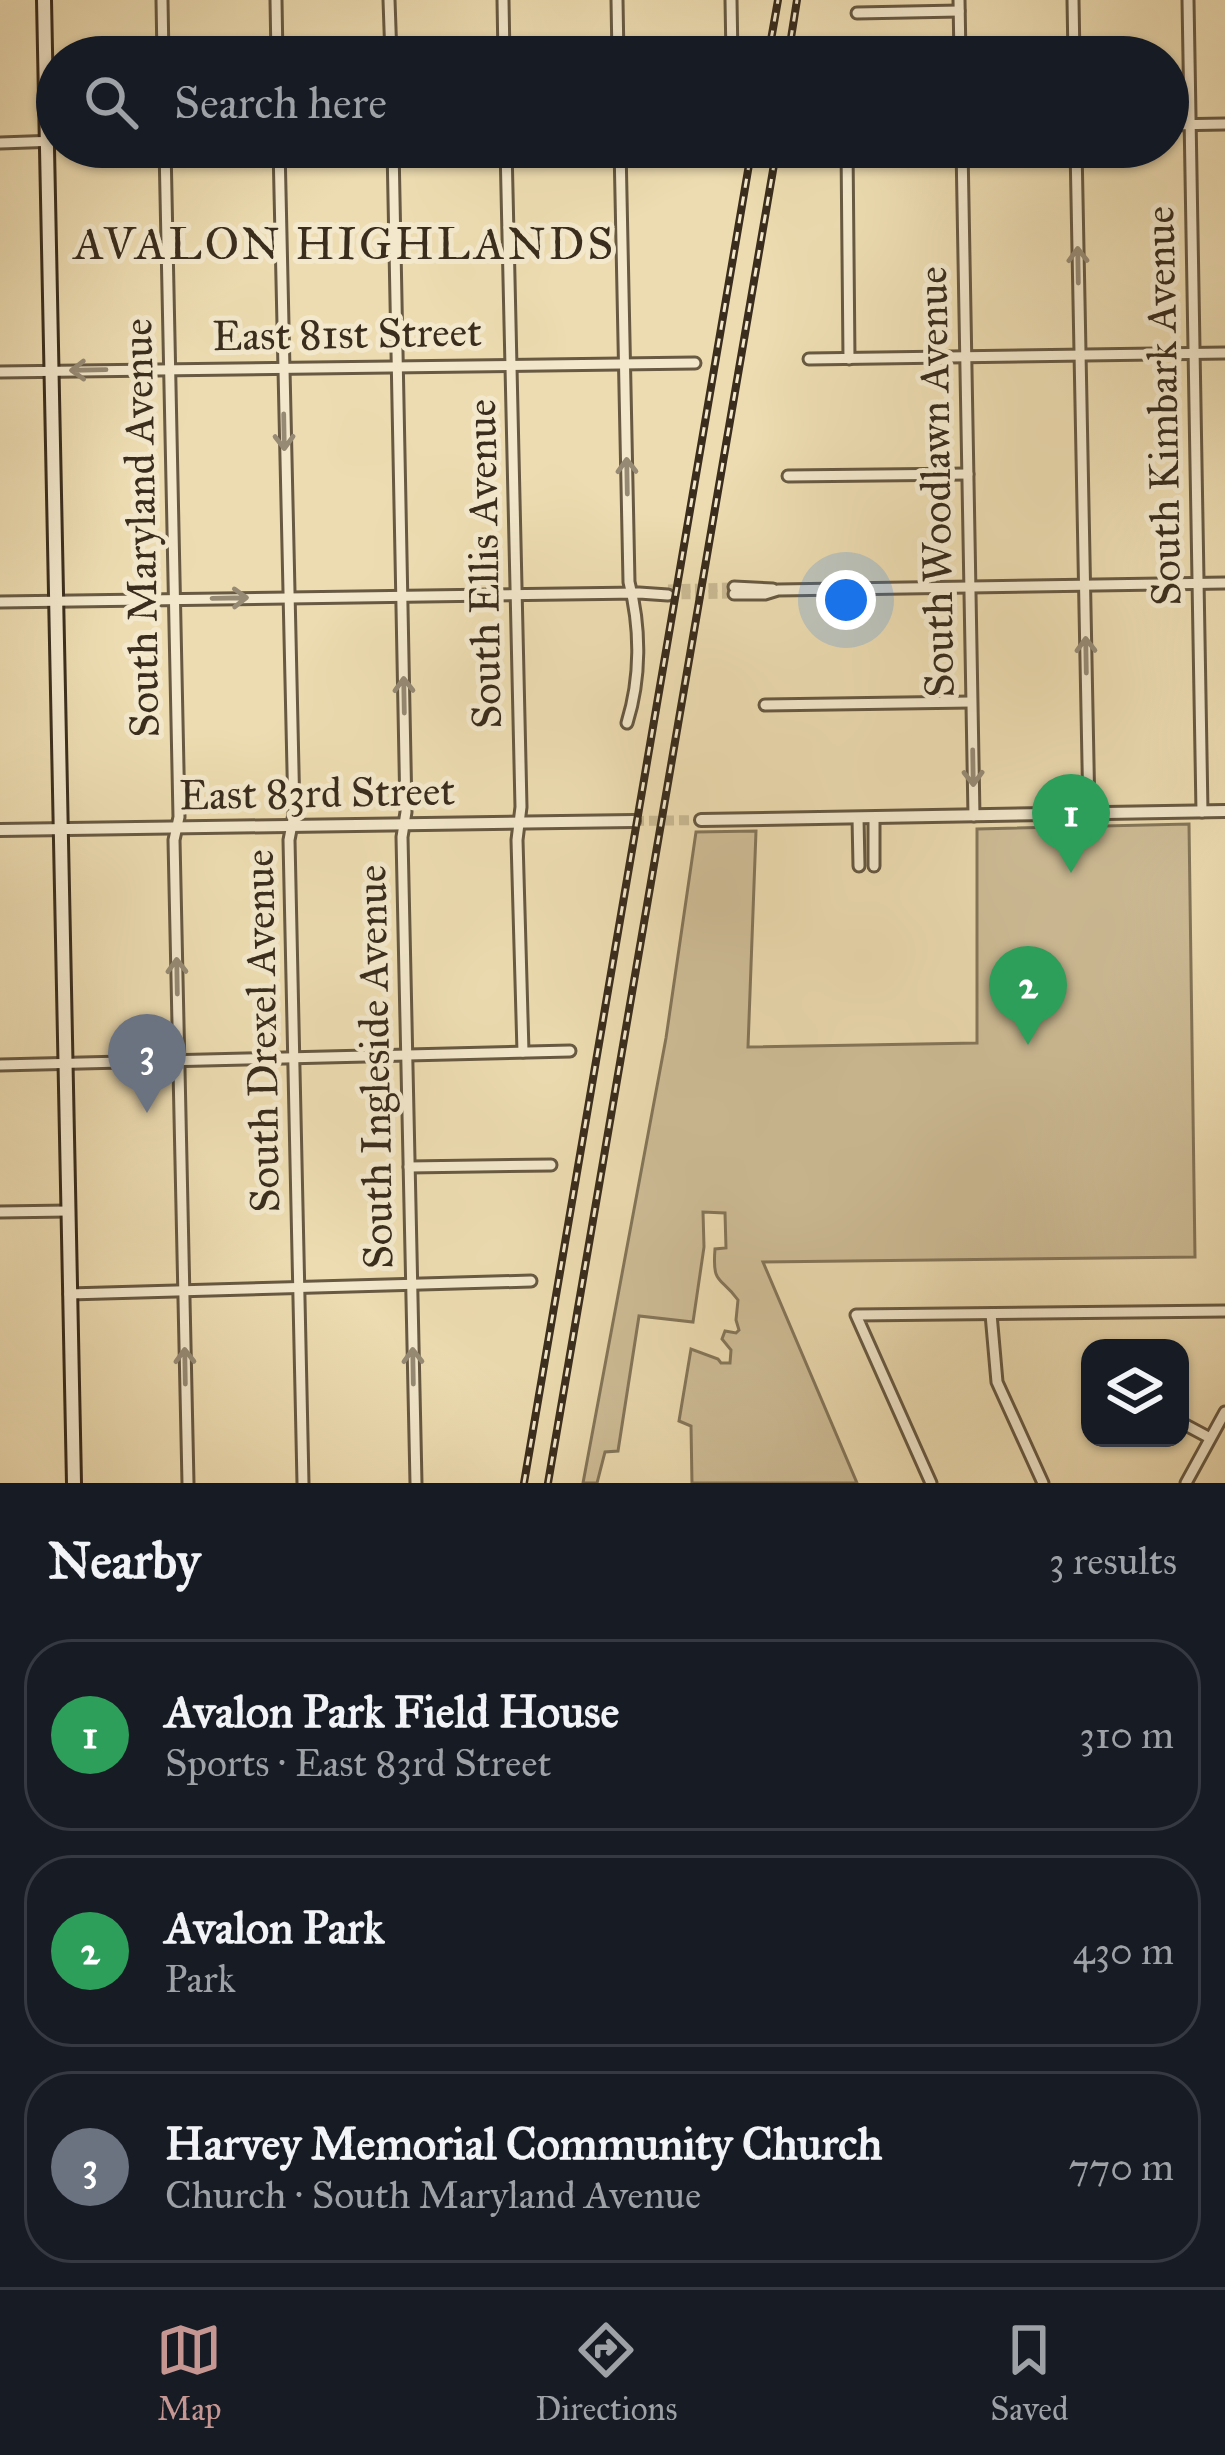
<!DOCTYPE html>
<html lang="en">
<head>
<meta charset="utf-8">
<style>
  body { margin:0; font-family:"IM FELL Great Primer",serif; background:#20242c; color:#f1f3f6 }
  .controls { position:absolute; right:36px; bottom:36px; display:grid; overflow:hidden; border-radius:24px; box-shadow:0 3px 9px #0004 }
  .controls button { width:108px; height:108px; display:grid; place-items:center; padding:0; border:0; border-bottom:3px solid #363941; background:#171b24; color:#f1f3f6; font:60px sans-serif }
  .you { position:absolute; left:846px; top:600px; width:42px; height:42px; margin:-30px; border:9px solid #fff; border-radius:50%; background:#1a73e8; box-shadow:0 0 0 18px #1a73e833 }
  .badge { display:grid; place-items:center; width:78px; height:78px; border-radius:50%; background:#c59692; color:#fff; font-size:39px; font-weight:700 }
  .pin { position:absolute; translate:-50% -99px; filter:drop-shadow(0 3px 6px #0008) }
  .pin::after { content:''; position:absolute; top:63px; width:42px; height:36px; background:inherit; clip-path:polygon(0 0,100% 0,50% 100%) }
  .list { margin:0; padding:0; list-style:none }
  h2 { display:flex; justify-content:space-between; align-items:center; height:156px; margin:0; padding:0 48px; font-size:51px }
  h2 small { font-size:39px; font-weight:400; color:#9ea1a6 }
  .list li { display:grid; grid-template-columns:78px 1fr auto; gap:36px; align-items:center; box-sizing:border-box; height:192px; margin:0 24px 24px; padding:0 24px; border:3px solid #363941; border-radius:48px }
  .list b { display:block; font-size:45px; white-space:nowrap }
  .list p { margin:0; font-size:39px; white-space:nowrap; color:#9ea1a6 }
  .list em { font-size:39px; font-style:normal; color:#9ea1a6 }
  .icon { flex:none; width:66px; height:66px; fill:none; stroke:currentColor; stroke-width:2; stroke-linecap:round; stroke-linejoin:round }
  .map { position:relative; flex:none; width:1225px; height:1483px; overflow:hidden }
  .search { position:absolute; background:#171b24; box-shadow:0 3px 9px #0004; left:36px; right:36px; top:36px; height:132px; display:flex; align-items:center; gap:30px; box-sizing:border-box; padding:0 42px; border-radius:66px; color:#9ea1a6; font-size:45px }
  .sheet { height:804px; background:#171b24 }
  nav { display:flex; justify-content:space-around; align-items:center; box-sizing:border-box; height:168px; border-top:3px solid #363941; background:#171b24; font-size:33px; color:#9ea1a6 }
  nav a { display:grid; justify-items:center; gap:6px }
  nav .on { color:#c59692 }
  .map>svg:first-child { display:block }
  .green { fill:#cfbe98; stroke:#84765a; stroke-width:3 }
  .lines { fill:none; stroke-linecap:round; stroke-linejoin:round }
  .minor-tunnel { stroke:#c9b993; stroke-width:9; stroke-dasharray:9 4.5; stroke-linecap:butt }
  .tertiary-tunnel { stroke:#c9b993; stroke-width:10; stroke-dasharray:10 5; stroke-linecap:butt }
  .minor-casing { stroke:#675942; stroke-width:15 }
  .tertiary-casing { stroke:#675942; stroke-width:16 }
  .secondary-casing { stroke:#3a2d1d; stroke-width:18 }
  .minor { stroke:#f3e8cc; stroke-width:9 }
  .tertiary { stroke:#f3e8cc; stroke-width:10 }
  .secondary { stroke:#f3e8cc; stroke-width:12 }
  .rail-casing { stroke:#3a2d1d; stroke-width:8 }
  .rail { stroke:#f3e8cc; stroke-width:3; stroke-dasharray:9; stroke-linecap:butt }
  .oneway { stroke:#968a74 }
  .labels { text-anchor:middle; stroke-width:10; stroke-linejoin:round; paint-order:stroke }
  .street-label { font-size:42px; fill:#3a2d1d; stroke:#f3e8cc }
  .neighbourhood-label { font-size:45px; letter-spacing:3px; fill:#3a2d1d; stroke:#f3e8cc }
</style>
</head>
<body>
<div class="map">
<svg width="1225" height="1483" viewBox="0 0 1225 1483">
  <rect width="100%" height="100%" fill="#eddcb1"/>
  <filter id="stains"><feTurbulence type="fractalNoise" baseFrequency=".00167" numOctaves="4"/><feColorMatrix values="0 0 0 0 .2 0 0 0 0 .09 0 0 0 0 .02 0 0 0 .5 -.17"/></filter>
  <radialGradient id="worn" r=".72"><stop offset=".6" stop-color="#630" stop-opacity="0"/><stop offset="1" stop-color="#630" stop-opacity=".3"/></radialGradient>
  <path class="green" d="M1189,824l6,433 -432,5 94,221h-165l-1,-57 -12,-5 12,-72 27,10 3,4h9l1,-13 -9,-11 3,-8 11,2 3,-3 -3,-10 2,-20c-17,-24 -26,-14 -23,-51l11,-1 -1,-35 -22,-1 1,35 -11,75 -54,-6 -21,135 -13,1 -8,31h-14l83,-445 30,-206 60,-1 -8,216 229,-4v-214z"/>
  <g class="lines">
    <g class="minor-tunnel">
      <polyline points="668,589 734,587"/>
      <polyline points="668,595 734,594"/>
    </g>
    <polyline class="tertiary-tunnel" points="634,821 701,820"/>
    <g class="minor-casing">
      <g id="minor">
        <polyline points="162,0 163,57"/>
        <polyline points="276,0 277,57"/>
        <polyline points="389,0 391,57"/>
        <polyline points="503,0 504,57"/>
        <polyline points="617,0 618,57"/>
        <polyline points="731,0 732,57"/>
        <polyline points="959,0 960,57"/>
        <polyline points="1073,0 1074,57"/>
        <polyline points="1188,0 1202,812"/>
        <polyline points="857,13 959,11"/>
        <polyline points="1168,125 1225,124"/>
        <polyline points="0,143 57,141"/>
        <polyline points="165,147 179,817 174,840 188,1483"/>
        <polyline points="279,147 294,814 289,840 303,1483"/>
        <polyline points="393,147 406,812 402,837 416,1483"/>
        <polyline points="506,147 521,807 517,840 523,1052"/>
        <path d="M620,147l9,435c12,46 12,96 -2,141"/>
        <polyline points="847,147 849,359"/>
        <polyline points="962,147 974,816"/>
        <polyline points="1076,147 1089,814"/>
        <polyline points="809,359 1225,353"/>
        <polyline points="0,372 695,363"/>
        <polyline points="788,476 968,474"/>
        <polyline points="734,587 773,589"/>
        <polyline points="734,594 765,594 778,590 1225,583"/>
        <polyline points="0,602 639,593 668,595"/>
        <polyline points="765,705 971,702"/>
        <polyline points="858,818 859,866"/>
        <polyline points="874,818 874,866"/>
        <polyline points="0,1065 570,1051"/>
        <polyline points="409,1167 551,1165"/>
        <polyline points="0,1212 68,1211"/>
        <polyline points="69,1294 531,1281"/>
        <polyline points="991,1314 997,1382 1043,1483"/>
        <polyline points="1180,1422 1210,1438"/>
        <polyline points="931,1483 856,1315 1225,1311"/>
        <polyline points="1186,1483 1225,1412"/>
      </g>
    </g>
    <g class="tertiary-casing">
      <g id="tertiary">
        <polyline points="701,820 1225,811"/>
        <polyline points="0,830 634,821"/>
      </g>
    </g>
    <g class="secondary-casing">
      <polyline id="secondary" points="44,0 74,1483"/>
    </g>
    <use href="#minor" class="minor"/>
    <use href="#tertiary" class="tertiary"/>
    <use href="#secondary" class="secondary"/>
    <g class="rail-casing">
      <g id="rail">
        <polyline points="768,57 778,0"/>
        <polyline points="788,57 797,0"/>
        <polyline points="524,1483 752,147"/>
        <polyline points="548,1483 777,147"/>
      </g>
    </g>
    <use href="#rail" class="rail"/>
  </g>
  <defs><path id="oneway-shaft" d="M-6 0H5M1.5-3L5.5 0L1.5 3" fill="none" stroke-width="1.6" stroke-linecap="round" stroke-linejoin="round" transform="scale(3)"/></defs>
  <g class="oneway">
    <use href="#oneway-shaft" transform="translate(1078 265) rotate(-91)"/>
    <use href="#oneway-shaft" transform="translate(88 370) rotate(179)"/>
    <use href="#oneway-shaft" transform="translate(284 432) rotate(89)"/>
    <use href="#oneway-shaft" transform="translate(627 476) rotate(-91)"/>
    <use href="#oneway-shaft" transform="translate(230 598) rotate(-1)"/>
    <use href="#oneway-shaft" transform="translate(1086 655) rotate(-91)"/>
    <use href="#oneway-shaft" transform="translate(404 695) rotate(-91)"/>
    <use href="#oneway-shaft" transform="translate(973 768) rotate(89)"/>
    <use href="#oneway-shaft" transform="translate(177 976) rotate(-91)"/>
    <use href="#oneway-shaft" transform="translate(185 1366) rotate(-91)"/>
    <use href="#oneway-shaft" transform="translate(413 1366) rotate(-91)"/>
  </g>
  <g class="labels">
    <g class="street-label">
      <text transform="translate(347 333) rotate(-1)" y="15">East 81st Street</text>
      <text transform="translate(1162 406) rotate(-91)" y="15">South Kimbark Avenue</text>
      <text transform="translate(935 482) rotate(-91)" y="15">South Woodlawn Avenue</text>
      <text transform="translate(140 528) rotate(-91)" y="15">South Maryland Avenue</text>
      <text transform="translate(483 564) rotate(-91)" y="15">South Ellis Avenue</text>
      <text transform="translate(317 792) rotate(-1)" y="15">East 83rd Street</text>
      <text transform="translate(261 1031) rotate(-91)" y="15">South Drexel Avenue</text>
      <text transform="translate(374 1067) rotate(-91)" y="15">South Ingleside Avenue</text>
    </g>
    <g class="neighbourhood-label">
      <text x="345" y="259">AVALON HIGHLANDS</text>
    </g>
  </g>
  <rect width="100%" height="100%" filter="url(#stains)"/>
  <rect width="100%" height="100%" fill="url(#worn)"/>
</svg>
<div class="controls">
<button><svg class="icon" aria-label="layers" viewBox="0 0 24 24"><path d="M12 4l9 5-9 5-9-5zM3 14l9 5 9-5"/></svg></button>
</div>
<div class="you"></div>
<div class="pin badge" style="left:1071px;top:873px;background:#2e9e5b">1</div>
<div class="pin badge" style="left:1028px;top:1045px;background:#2e9e5b">2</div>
<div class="pin badge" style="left:147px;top:1113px;background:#6b7280">3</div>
<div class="search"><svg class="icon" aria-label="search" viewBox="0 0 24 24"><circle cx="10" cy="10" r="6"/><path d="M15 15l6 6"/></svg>Search here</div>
</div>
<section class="sheet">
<h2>Nearby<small>3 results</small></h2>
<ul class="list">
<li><span class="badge" style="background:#2e9e5b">1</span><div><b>Avalon Park Field House</b><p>Sports · East 83rd Street</p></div><em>310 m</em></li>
<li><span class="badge" style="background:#2e9e5b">2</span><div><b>Avalon Park</b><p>Park</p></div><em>430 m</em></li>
<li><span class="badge" style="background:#6b7280">3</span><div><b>Harvey Memorial Community Church</b><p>Church · South Maryland Avenue</p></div><em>770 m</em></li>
</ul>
</section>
<nav>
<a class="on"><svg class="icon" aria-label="map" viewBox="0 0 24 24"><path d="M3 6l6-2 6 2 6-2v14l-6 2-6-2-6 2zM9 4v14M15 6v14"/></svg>Map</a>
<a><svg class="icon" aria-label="directions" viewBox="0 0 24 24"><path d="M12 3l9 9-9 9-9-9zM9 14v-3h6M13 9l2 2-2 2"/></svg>Directions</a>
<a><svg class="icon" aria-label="saved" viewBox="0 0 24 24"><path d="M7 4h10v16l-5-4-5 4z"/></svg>Saved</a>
</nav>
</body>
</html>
